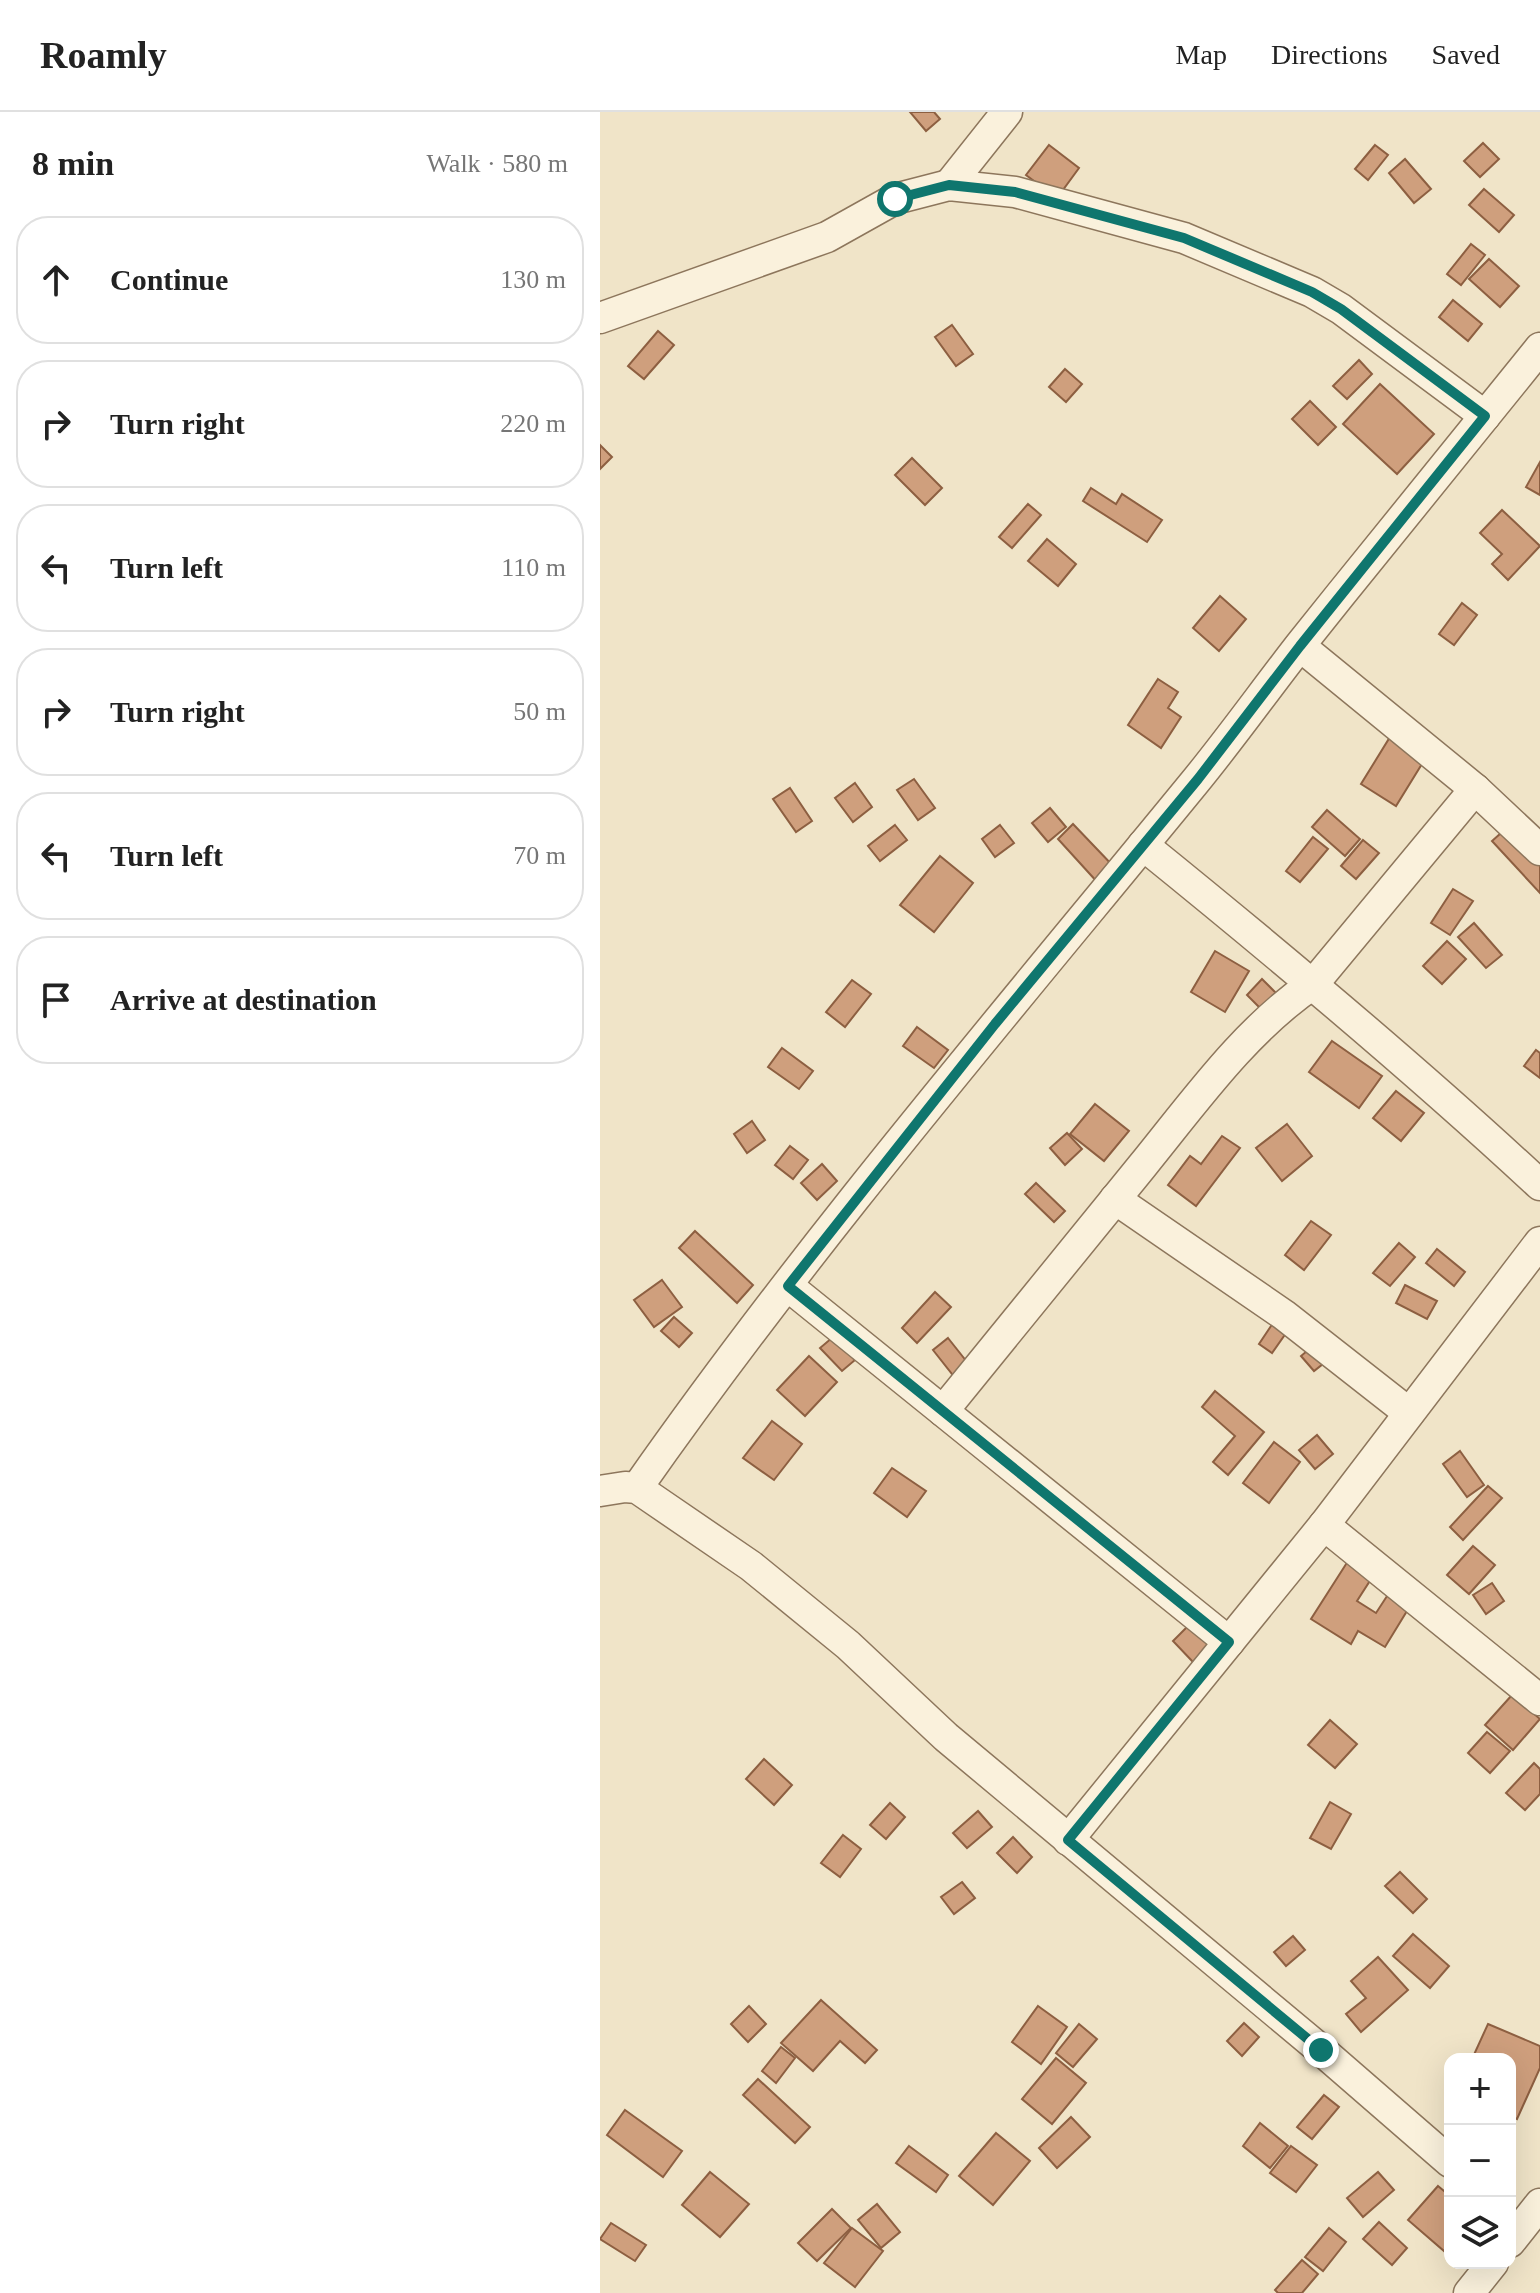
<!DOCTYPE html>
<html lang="en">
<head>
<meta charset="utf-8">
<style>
  body { margin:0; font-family:Georgia,serif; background:#f2f2f2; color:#222 }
  .controls { position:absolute; right:24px; bottom:24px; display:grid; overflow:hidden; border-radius:16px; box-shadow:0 8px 32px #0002 }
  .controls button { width:72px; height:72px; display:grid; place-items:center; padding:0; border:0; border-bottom:2px solid #e0e0e0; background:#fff; color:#222; font:40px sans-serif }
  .stop { position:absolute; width:24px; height:24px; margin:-18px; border:6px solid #0f766e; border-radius:50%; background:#fff }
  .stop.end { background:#0f766e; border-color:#fff; box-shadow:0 2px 8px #0008 }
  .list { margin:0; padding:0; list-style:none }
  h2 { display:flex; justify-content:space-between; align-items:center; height:104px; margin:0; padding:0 32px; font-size:34px }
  h2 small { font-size:26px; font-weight:400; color:#767676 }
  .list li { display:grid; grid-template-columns:52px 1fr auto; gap:24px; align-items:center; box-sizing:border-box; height:128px; margin:0 16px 16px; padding:0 16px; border:2px solid #e0e0e0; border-radius:32px }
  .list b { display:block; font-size:30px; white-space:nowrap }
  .list em { font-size:26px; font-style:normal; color:#767676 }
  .icon { flex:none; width:44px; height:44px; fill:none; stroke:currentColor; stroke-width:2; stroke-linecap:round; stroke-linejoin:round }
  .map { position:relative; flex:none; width:940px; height:2181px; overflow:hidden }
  header { display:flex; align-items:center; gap:48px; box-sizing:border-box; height:112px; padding:0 40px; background:#fff; border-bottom:2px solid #e0e0e0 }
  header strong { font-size:38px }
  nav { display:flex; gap:44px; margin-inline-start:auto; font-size:28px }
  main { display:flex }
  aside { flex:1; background:#fff }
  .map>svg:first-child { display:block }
  .building { fill:#cf9f7d; stroke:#8d5f41; stroke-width:2 }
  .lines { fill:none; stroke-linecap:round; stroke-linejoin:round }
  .street-casing { stroke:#8d765c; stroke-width:33 }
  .street { stroke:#faf1dc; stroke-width:30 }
  .route { stroke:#0f766e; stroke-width:10 }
</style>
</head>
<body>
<header>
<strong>Roamly</strong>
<nav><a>Map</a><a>Directions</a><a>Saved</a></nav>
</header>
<main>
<aside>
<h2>8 min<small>Walk · 580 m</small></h2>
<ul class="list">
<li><svg class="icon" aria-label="ahead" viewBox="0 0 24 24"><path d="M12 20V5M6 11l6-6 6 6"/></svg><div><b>Continue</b></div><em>130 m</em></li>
<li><svg class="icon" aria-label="right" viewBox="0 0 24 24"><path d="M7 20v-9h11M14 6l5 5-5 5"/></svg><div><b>Turn right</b></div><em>220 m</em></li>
<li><svg class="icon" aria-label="left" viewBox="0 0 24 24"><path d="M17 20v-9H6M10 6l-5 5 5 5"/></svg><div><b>Turn left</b></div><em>110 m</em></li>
<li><svg class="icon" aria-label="right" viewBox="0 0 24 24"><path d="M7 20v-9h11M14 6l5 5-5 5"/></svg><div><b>Turn right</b></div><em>50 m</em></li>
<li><svg class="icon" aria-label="left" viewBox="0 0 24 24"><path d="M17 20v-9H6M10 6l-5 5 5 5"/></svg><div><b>Turn left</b></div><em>70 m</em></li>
<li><svg class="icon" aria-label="arrive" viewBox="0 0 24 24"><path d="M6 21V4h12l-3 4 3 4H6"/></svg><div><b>Arrive at destination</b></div></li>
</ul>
</aside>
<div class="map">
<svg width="940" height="2181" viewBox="0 0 940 2181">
  <rect width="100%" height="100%" fill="#f0e4c8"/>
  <g class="building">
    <polygon points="310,0 334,0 340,7 326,19"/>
    <polygon points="883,31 899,47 880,65 864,49"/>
    <polygon points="449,33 479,56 457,86 426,63"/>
    <polygon points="775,33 788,43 768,68 755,57"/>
    <polygon points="805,47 831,77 814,91 789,61"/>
    <polygon points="884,77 914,103 899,120 869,93"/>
    <polygon points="871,132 885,143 861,173 847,162"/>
    <polygon points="889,147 919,174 900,195 869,167"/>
    <polygon points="853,188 882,212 868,229 839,205"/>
    <polygon points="352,213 373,242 356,254 335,225"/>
    <polygon points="58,219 74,233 44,267 28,254"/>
    <polygon points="759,248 772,262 747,287 733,274"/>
    <polygon points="465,257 482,272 466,290 449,275"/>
    <polygon points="780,272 834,322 797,362 743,312"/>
    <polygon points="710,289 736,315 718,333 692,307"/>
    <polygon points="0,333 12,345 0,357"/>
    <polygon points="312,346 342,376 325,393 295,363"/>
    <polygon points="940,350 940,383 926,375"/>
    <polygon points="491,376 516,392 522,382 562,408 547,430 483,389"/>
    <polygon points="428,392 441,403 412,436 399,425"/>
    <polygon points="902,398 940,434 908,468 892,452 902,442 880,421"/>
    <polygon points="447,427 476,452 458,474 428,449"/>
    <polygon points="620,484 646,507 619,539 593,516"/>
    <polygon points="862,491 877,503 854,533 839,522"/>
    <polygon points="558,567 578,580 568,596 581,605 561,636 528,613"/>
    <polygon points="790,625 825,647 796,694 761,672"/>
    <polygon points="314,667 335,696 318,708 297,678"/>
    <polygon points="255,671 272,695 253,710 235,686"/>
    <polygon points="190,676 212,709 196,720 173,687"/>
    <polygon points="450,696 466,715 448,730 432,711"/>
    <polygon points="727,698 760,727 745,744 712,715"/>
    <polygon points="473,712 516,757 499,772 458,727"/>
    <polygon points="295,713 307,728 280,749 268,734"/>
    <polygon points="400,713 414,731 395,745 382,727"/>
    <polygon points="910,713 940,746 940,781 892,729"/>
    <polygon points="713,725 728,737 700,770 686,759"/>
    <polygon points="763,728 779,741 756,767 741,754"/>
    <polygon points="340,744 373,771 334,820 300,793"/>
    <polygon points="853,777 873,789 850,823 831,811"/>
    <polygon points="874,811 902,843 886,856 858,825"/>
    <polygon points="847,829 866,847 842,872 823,854"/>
    <polygon points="615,839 649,859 625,900 591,880"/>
    <polygon points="662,867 676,881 661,897 647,883"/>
    <polygon points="252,868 271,882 245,915 226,900"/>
    <polygon points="317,915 348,938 334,956 303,934"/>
    <polygon points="732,929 782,964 759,996 709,960"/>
    <polygon points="182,936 213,959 199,977 168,955"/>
    <polygon points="936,938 940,941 940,966 924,954"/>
    <polygon points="796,979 824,1001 801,1029 773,1006"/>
    <polygon points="495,992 529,1019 504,1049 470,1022"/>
    <polygon points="152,1009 165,1028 147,1041 134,1022"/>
    <polygon points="687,1012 712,1044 682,1069 656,1036"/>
    <polygon points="467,1021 482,1037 465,1053 450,1036"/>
    <polygon points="622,1024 640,1036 596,1094 568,1073 590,1044 601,1052"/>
    <polygon points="190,1034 208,1048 193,1067 175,1053"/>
    <polygon points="222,1052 237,1069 217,1088 201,1071"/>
    <polygon points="436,1071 465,1099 454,1110 425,1082"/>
    <polygon points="711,1109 731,1123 704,1158 685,1143"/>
    <polygon points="95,1119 153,1173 137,1191 79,1136"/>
    <polygon points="799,1131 815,1145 790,1174 773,1161"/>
    <polygon points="837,1137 865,1160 854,1174 826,1151"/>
    <polygon points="62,1168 82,1195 54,1215 34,1188"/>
    <polygon points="805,1173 837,1189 827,1207 796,1191"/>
    <polygon points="335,1180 351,1195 317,1231 302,1216"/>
    <polygon points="74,1205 92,1221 79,1235 61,1219"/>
    <polygon points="677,1205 691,1214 672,1241 659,1232"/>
    <polygon points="233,1225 255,1248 242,1259 220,1236"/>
    <polygon points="348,1226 371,1255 356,1267 333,1238"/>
    <polygon points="720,1228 733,1244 714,1259 701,1244"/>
    <polygon points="209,1244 237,1270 205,1304 177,1278"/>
    <polygon points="615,1279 664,1320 628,1363 613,1350 635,1324 602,1295"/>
    <polygon points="172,1309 202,1332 174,1368 143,1346"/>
    <polygon points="717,1323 733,1342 715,1357 699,1338"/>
    <polygon points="674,1330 700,1350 669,1391 643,1371"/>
    <polygon points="860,1339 884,1373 867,1385 843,1352"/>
    <polygon points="292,1356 326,1379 307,1405 274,1381"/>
    <polygon points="888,1374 902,1386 863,1428 850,1415"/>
    <polygon points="873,1434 895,1453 869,1482 847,1463"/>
    <polygon points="748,1449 773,1464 757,1489 776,1501 789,1481 810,1494 785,1535 758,1519 751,1532 711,1507"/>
    <polygon points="892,1471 904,1489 886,1502 873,1483"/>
    <polygon points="592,1510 612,1531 593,1550 573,1529"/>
    <polygon points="912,1583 940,1607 913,1638 885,1613"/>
    <polygon points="730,1608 757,1632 735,1656 708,1633"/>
    <polygon points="887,1620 910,1639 890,1661 868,1641"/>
    <polygon points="164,1647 192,1673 174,1693 146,1667"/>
    <polygon points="934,1651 940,1657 940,1682 925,1698 906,1681"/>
    <polygon points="730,1690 751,1702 731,1737 710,1726"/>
    <polygon points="290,1691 305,1705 286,1727 270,1713"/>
    <polygon points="378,1699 392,1715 367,1736 353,1721"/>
    <polygon points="243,1723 261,1737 240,1765 221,1751"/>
    <polygon points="413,1725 432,1745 417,1761 397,1741"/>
    <polygon points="800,1760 827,1787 813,1801 785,1774"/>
    <polygon points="362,1770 375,1786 354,1802 341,1785"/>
    <polygon points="813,1822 849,1854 830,1876 793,1844"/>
    <polygon points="693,1824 705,1838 686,1854 674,1840"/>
    <polygon points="778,1845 808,1878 761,1920 746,1902 766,1886 751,1869"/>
    <polygon points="221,1888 277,1938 265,1951 240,1929 213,1959 181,1931"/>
    <polygon points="149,1894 166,1912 148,1930 131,1912"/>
    <polygon points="438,1894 467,1915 441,1952 412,1930"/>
    <polygon points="644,1911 659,1925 642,1944 627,1929"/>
    <polygon points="479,1912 497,1927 473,1955 456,1941"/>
    <polygon points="888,1912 940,1934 940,1956 917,2007 910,2003 910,1947 872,1947"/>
    <polygon points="181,1935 195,1946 176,1971 162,1959"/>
    <polygon points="456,1946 486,1971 452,2012 422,1987"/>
    <polygon points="158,1967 210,2015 195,2031 143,1983"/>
    <polygon points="724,1983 739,1995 712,2027 697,2015"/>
    <polygon points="25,1998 82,2039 63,2065 7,2023"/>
    <polygon points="471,2005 490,2025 457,2056 439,2036"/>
    <polygon points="660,2011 688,2034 670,2056 643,2034"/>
    <polygon points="396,2021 430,2049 393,2093 359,2064"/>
    <polygon points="309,2034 348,2063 336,2080 296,2051"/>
    <polygon points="691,2034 717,2053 696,2080 670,2061"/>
    <polygon points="110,2060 149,2092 120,2125 82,2093"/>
    <polygon points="778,2060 794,2078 763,2105 747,2086"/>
    <polygon points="838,2074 850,2084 850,2132 844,2139 808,2108"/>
    <polygon points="277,2092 300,2120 281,2136 258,2108"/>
    <polygon points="232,2097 251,2116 217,2149 198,2131"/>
    <polygon points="779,2110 807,2136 792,2153 763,2127"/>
    <polygon points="11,2111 46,2133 35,2149 0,2127"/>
    <polygon points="252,2116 283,2139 255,2175 224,2151"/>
    <polygon points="729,2116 746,2130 723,2159 705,2145"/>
    <polygon points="702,2148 718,2162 702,2181 678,2181 675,2178"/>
  </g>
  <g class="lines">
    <g class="street-casing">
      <g id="street">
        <polyline points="349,73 407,0"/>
        <polyline points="0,206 227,125 295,87 349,73 415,80 584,126 712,180 741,197 885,304"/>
        <polyline points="700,534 875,677 940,738"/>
        <path d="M543,733c136,110 269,221 397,340"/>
        <polyline points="515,1087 684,1203 809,1301"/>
        <polyline points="188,1174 629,1530"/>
        <path d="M343,1299c67,-82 134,-164 200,-246 52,-64 102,-135 171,-182l161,-194"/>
        <path d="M37,1376c171,-244 368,-474 557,-705 37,-45 71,-93 107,-139 79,-99 159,-197 239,-296"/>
        <polyline points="0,1379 25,1375 37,1376 151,1454 248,1533 346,1625 721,1938 850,2050"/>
        <polyline points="724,1413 940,1588"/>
        <polyline points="468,1728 724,1413 940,1130"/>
        <polyline points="910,2130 940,2092"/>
        <polyline points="869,2181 893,2151"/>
      </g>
    </g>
    <use href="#street" class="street"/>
  </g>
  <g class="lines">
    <polyline class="route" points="295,87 349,73 415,80 584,126 712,180 741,197 885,304 700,534 598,667 395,912 188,1174 629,1530 468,1728 721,1938"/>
  </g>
</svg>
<div class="controls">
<button>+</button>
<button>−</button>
<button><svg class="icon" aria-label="layers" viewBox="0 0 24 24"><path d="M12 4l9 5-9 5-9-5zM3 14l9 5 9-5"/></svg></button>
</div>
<div class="stop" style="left:295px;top:87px"></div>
<div class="stop end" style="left:721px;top:1938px"></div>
</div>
</main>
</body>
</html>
